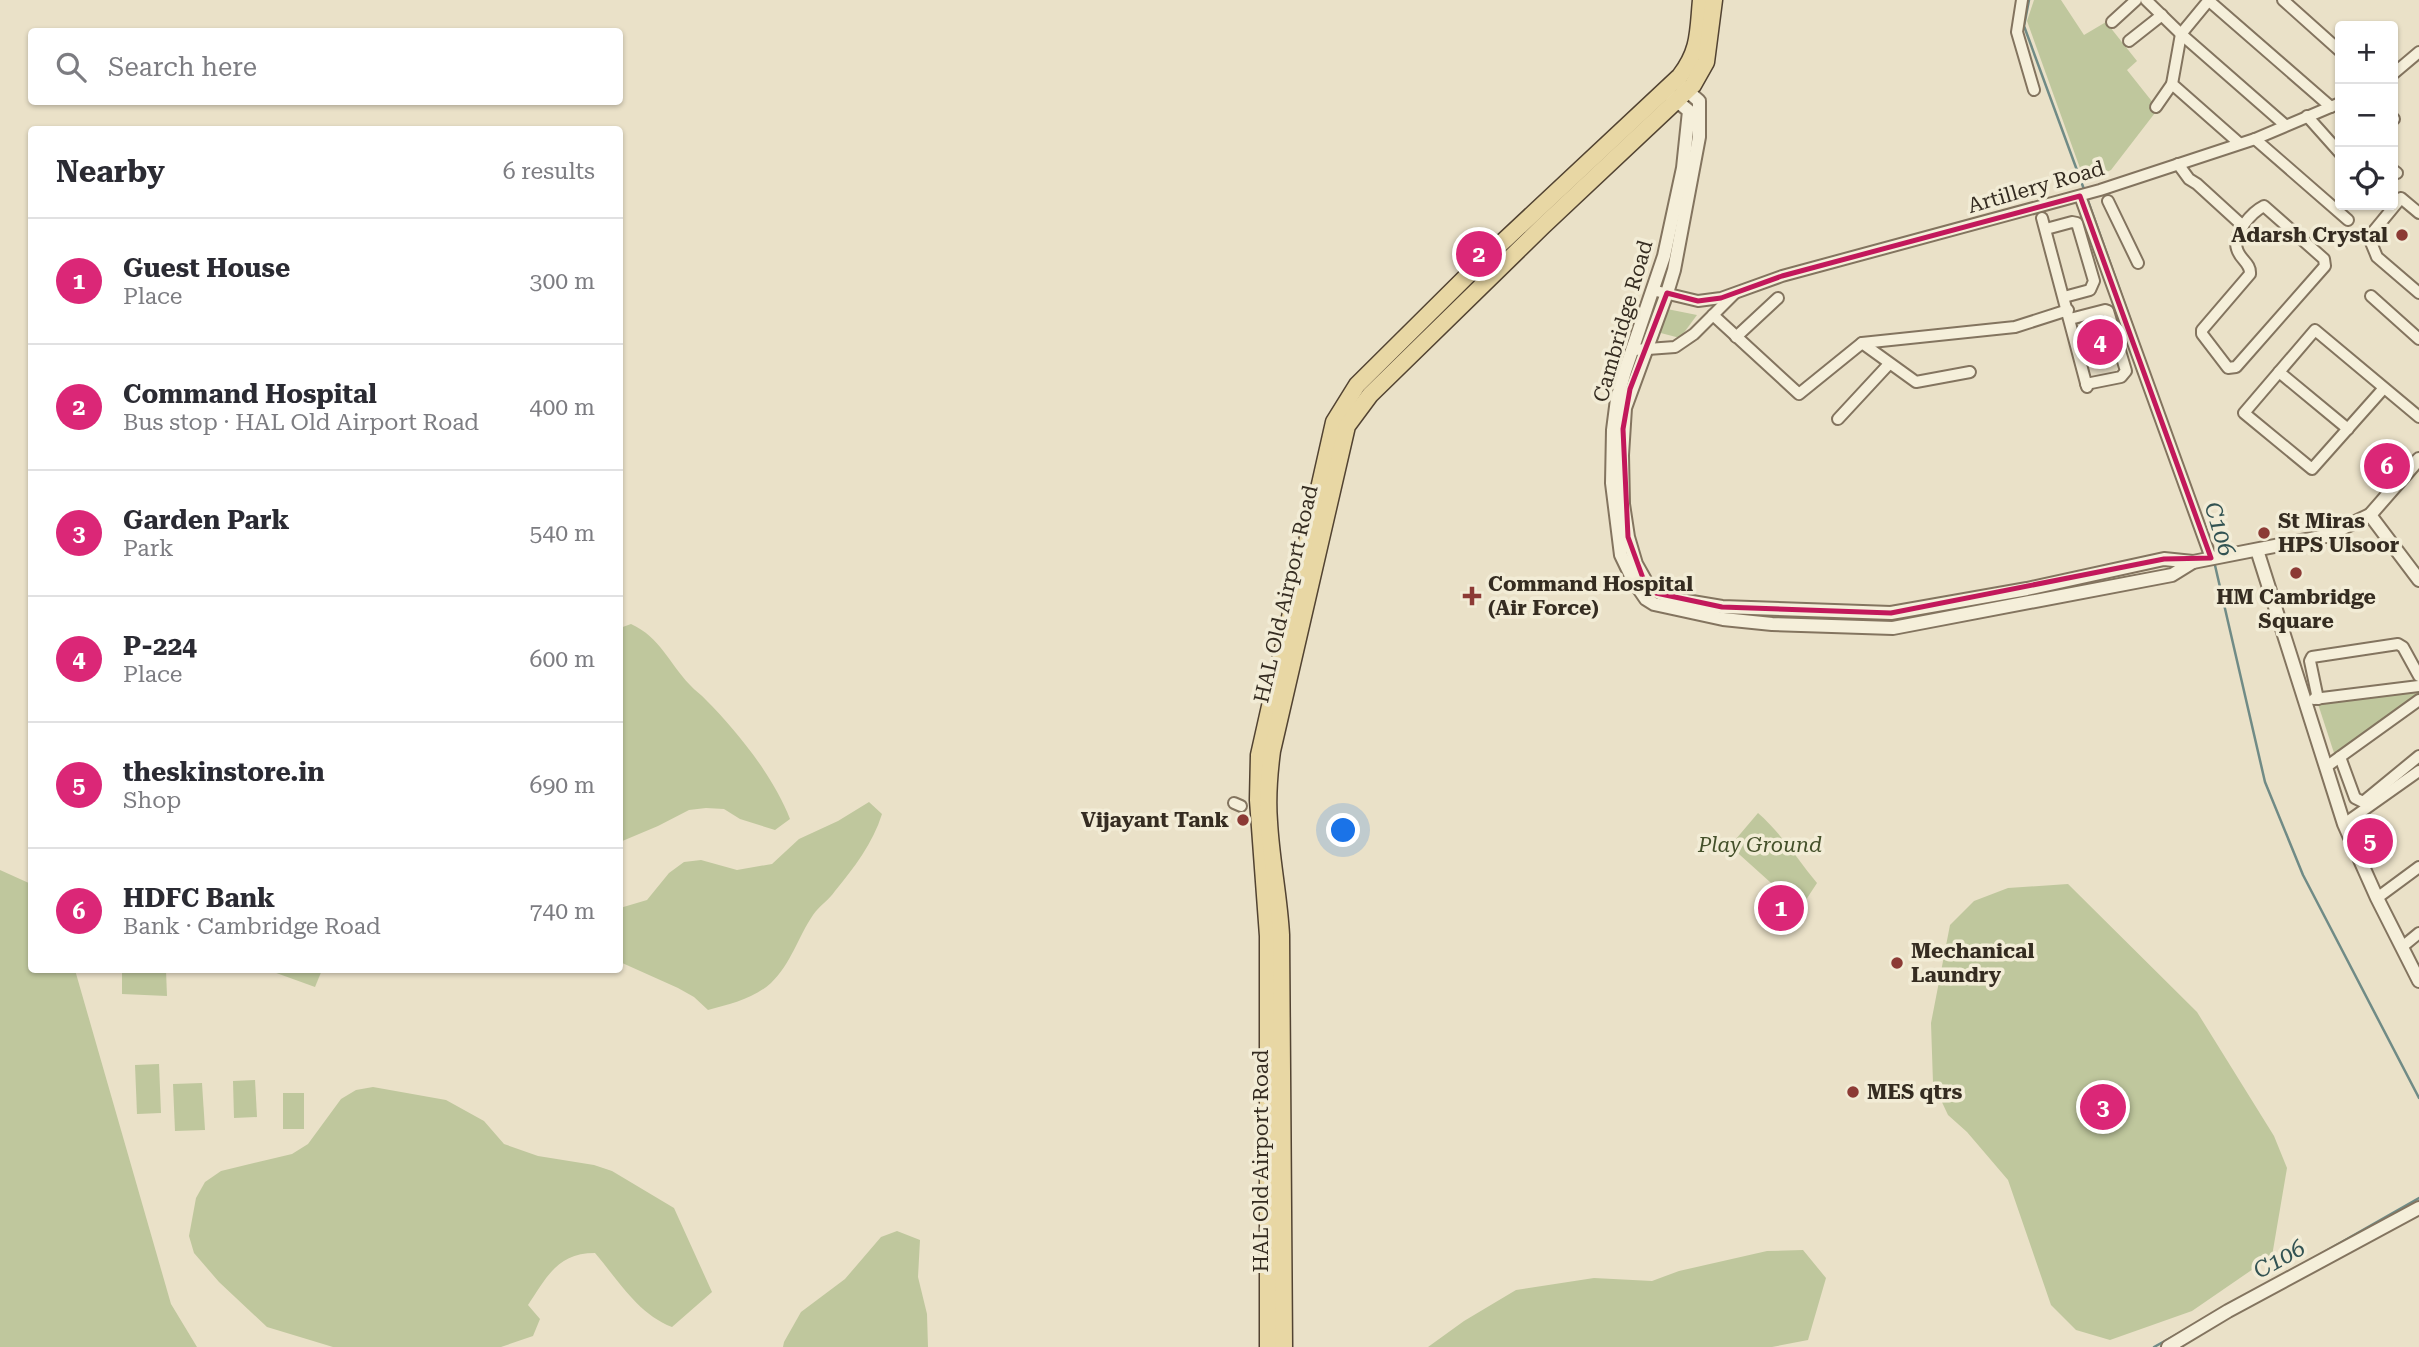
<!DOCTYPE html>
<html lang="en">
<head>
<meta charset="utf-8">
<style>
  body { margin:0; font-family:"Roboto Serif",serif; background:#f2f2f3; color:#2b2b33 }
  .controls { position:absolute; right:21px; top:21px; display:grid; overflow:hidden; border-radius:7px; box-shadow:0 2px 5px #0004 }
  .controls button { width:63px; height:63px; display:grid; place-items:center; padding:0; border:0; border-bottom:2px solid #e1e1e2; background:#fff; color:#2b2b33; font:35px sans-serif }
  .you { position:absolute; left:1344px; top:831px; width:24px; height:24px; margin:-18px; border:5px solid #fff; border-radius:50%; background:#1a73e8; box-shadow:0 0 0 10px #1a73e833 }
  .badge { display:grid; place-items:center; width:46px; height:46px; border-radius:50%; background:#db2777; color:#fff; font-size:23px; font-weight:700 }
  .pin { position:absolute; translate:-50% -50%; border:4px solid #fff; box-shadow:0 2px 7px #0006 }
  .list { margin:0; padding:0; list-style:none }
  h2 { display:flex; justify-content:space-between; align-items:center; height:91px; margin:0; padding:0 28px; font-size:30px }
  h2 small { font-size:23px; font-weight:400; color:#7c7c81 }
  .list li { display:grid; grid-template-columns:46px 1fr auto; gap:21px; align-items:center; box-sizing:border-box; height:126px; padding:0 28px; border-top:2px solid #e1e1e2 }
  .list b { display:block; font-size:26px; white-space:nowrap }
  .list p { margin:0; font-size:23px; white-space:nowrap; color:#7c7c81 }
  .list em { font-size:23px; font-style:normal; color:#7c7c81 }
  .icon { flex:none; width:38px; height:38px; fill:none; stroke:currentColor; stroke-width:2; stroke-linecap:round; stroke-linejoin:round }
  .map { position:relative; flex:none; width:2419px; height:1347px; overflow:hidden }
  .search { position:absolute; background:#fff; box-shadow:0 2px 5px #0004; left:28px; top:28px; width:595px; height:77px; display:flex; align-items:center; gap:18px; box-sizing:border-box; padding:0 24px; border-radius:7px; color:#7c7c81; font-size:26px }
  .panel { position:absolute; background:#fff; box-shadow:0 2px 5px #0004; left:28px; top:126px; width:595px; height:847px; border-radius:7px }
  .map>svg:first-child { display:block }
  .green { fill:#bfc79d }
  .lines { fill:none; stroke-linecap:round; stroke-linejoin:round }
  .stream { stroke:#708b86; stroke-width:2.5 }
  .minor-casing { stroke:#83745f; stroke-width:14 }
  .tertiary-casing { stroke:#83745f; stroke-width:16 }
  .primary-casing { stroke:#524332; stroke-width:19 }
  .minor { stroke:#f5efda; stroke-width:10 }
  .tertiary { stroke:#f5efda; stroke-width:12 }
  .primary { stroke:#e8d7a4; stroke-width:16 }
  .marked { fill:none; stroke:#c2185b; stroke-width:5; stroke-linejoin:round }
  .poi-dot { fill:#8c3a35; stroke:#f2ecd6; stroke-width:2.5 }
  .labels { text-anchor:middle; stroke-width:7; stroke-linejoin:round; paint-order:stroke }
  .street-label { font-size:21px; fill:#352c21; stroke:#f2ecd6 }
  .poi-label { font-size:21px; font-weight:bold; fill:#352c21; stroke:#f2ecd6; text-anchor:start }
  .park-label { font-size:21px; font-style:italic; fill:#44502a; stroke:#f2ecd6 }
  .water-label { font-size:23px; font-style:italic; fill:#325353; stroke:#f2ecd6 }
</style>
</head>
<body>
<div class="map">
<svg width="2419" height="1347" viewBox="0 0 2419 1347">
  <rect width="100%" height="100%" fill="#eae1c8"/>
  <g class="green">
    <polygon points="2034,0 2061,0 2084,35 2106,22 2137,61 2127,70 2158,109 2111,170 2085,182 2027,21"/>
    <polygon points="1662,308 1697,315 1680,338 1653,331"/>
    <path d="M631,624c30,14 37,38 59,61 5,6 11,9 16,15 31,31 68,77 84,119l-15,11 -35,-11 -16,-10 -18,-1 -17,2 -31,16 -38,16v-214z"/>
    <polygon points="2419,690 2419,693 2335,756 2318,704"/>
    <path d="M869,802l13,12c-9,29 -28,54 -47,77 -6,9 -16,15 -22,24 -15,22 -22,49 -42,68 -18,16 -41,21 -63,27l-14,-13 -16,-9 -58,-26v-54l27,-8 22,-27 15,-11 17,-2 36,10 35,-6 27,-25 39,-18z"/>
    <path d="M1758,813c23,20 40,47 59,70l-17,26 -70,-63z"/>
    <polygon points="0,870 31,884 32,970 75,970 171,1304 197,1347 0,1347"/>
    <polygon points="2068,884 2197,1012 2274,1136 2287,1168 2272,1256 2192,1311 2110,1340 2076,1330 2051,1305 2008,1180 1967,1132 1948,1115 1933,1083 1931,1023 1950,925 1974,901 2008,888"/>
    <polygon points="122,970 166,970 167,996 122,994"/>
    <polygon points="268,970 322,970 315,987"/>
    <polygon points="159,1064 161,1113 137,1114 135,1065"/>
    <polygon points="255,1080 257,1117 234,1118 233,1081"/>
    <polygon points="202,1083 205,1130 175,1131 173,1084"/>
    <path d="M373,1087l73,13 38,21 20,23 34,12 56,9 18,6 62,37 38,84 -40,35c-34,-13 -54,-47 -77,-74 -38,0 -48,24 -67,52l12,14 -7,17 -32,11h-168l-66,-20 -48,-45 -25,-29 -5,-17 7,-38 9,-16 16,-11 71,-17 16,-10 33,-45 15,-9z"/>
    <rect x="283" y="1093" width="21" height="36"/>
    <polygon points="897,1231 920,1240 918,1277 927,1314 928,1347 783,1347 784,1342 801,1312 845,1279 881,1237"/>
    <polygon points="1803,1250 1826,1278 1808,1340 1772,1347 1428,1347 1464,1321 1516,1290 1594,1278 1652,1281 1679,1271 1767,1251"/>
  </g>
  <g class="lines">
    <g class="stream">
      <polyline points="2029,0 2024,26 2085,192"/>
      <polyline points="2087,198 2134,330"/>
      <polyline points="2214,561 2265,782 2303,875 2419,1098"/>
      <polyline points="2303,1264 2419,1198"/>
      <polyline points="2154,1347 2181,1332"/>
    </g>
    <g class="minor-casing">
      <g id="minor">
        <polyline points="2022,0 2017,32 2034,90"/>
        <polyline points="2146,0 2181,34 2285,125"/>
        <polyline points="2208,0 2331,107"/>
        <polyline points="2209,0 2181,34 2172,84 2239,143"/>
        <polyline points="2283,0 2340,51"/>
        <polyline points="2112,22 2136,0"/>
        <polyline points="2129,41 2162,15"/>
        <polyline points="2393,74 2419,52"/>
        <polyline points="2156,107 2172,84"/>
        <polyline points="2307,116 2340,153"/>
        <polyline points="2393,118 2394,119"/>
        <polyline points="2255,139 2348,220"/>
        <polyline points="2178,164 2189,179 2197,184 2243,226"/>
        <polyline points="2393,170 2397,173"/>
        <polyline points="2080,196 2211,558"/>
        <polyline points="2108,201 2138,263"/>
        <path d="M2264,206l60,53 1,7 -89,101 -8,1 -26,-34v-4l48,-56c1,-11 -10,-14 -13,-25 -5,-15 15,-37 27,-43z"/>
        <polyline points="2419,213 2401,198 2373,232 2370,240 2377,257 2419,293"/>
        <polyline points="2042,218 2087,387"/>
        <polyline points="2046,229 2072,222 2077,223 2094,281 2090,290 2064,297"/>
        <polyline points="1652,290 1698,301 1721,298 1782,276 2100,190 2255,139 2340,103"/>
        <polyline points="2371,296 2419,339"/>
        <polyline points="1713,315 1799,394 1862,343 2015,327 2068,310"/>
        <polyline points="2070,319 2105,310 2108,311 2126,371 2121,377 2086,384"/>
        <polyline points="1736,337 1778,298"/>
        <polyline points="1862,343 1916,382 1970,372"/>
        <polyline points="1634,350 1675,347 1694,334 1734,294"/>
        <polyline points="2279,372 2348,429"/>
        <polyline points="2384,388 2312,469 2244,413 2315,330 2419,417"/>
        <polyline points="1838,419 1889,364"/>
        <polyline points="2314,699 2419,686"/>
        <polyline points="2318,699 2310,661 2312,657 2398,644 2403,647 2419,676"/>
        <polyline points="2340,757 2355,798 2363,802 2419,756"/>
        <polyline points="2326,767 2419,700"/>
        <polyline points="1234,803 1241,806"/>
        <polyline points="2344,824 2419,771"/>
        <polyline points="2377,898 2419,867"/>
        <polyline points="2402,947 2419,933"/>
      </g>
    </g>
    <g class="tertiary-casing">
      <g id="tertiary">
        <polyline points="1683,87 1699,101 1699,137 1674,270 1667,293 1625,408 1622,455 1623,504 1628,537 1636,564 1650,589 1674,599 1722,607 1891,613 2027,589 2164,559 2193,562"/>
        <polyline points="1671,96 1689,111 1683,168 1664,256 1625,371 1617,399 1613,430 1612,483 1621,555 1633,580 1646,599 1654,604 1723,619 1772,624 1893,628 2172,575 2193,562 2326,536 2370,515 2419,459"/>
        <polyline points="2370,515 2419,580"/>
        <polyline points="2257,550 2344,824 2377,898 2419,981"/>
        <polyline points="2168,1347 2228,1311 2419,1208"/>
      </g>
    </g>
    <g class="primary-casing">
      <g id="primary">
        <path d="M1268,1347v-411l-10,-136 1,-45 75,-333 23,-37 121,-120 202,-189c20,-26 18,-45 21,-76"/>
        <path d="M1284,1347l-3,-412c-2,-38 -10,-75 -12,-113 -2,-24 0,-48 3,-71l75,-325 23,-31 173,-169 150,-141 13,-23 8,-62"/>
      </g>
    </g>
    <use href="#minor" class="minor"/>
    <use href="#tertiary" class="tertiary"/>
    <use href="#primary" class="primary"/>
  </g>
  <path class="marked" d="M2080,196l131,362 -47,1 -273,54 -169,-6 -66,-14 -12,-12 -16,-44 -5,-108 7,-40 37,-96 31,8 23,-3 61,-22z"/>
  <g class="poi-dot">
    <circle cx="2402" cy="235" r="7"/>
    <circle cx="2264" cy="533" r="7"/>
    <circle cx="2296" cy="573" r="7"/>
    <path d="M1468.5 585.5h7v7h7v7h-7v7h-7v-7h-7v-7h7z"/>
    <circle cx="1243" cy="820" r="7"/>
    <circle cx="1897" cy="963" r="7"/>
    <circle cx="1853" cy="1092" r="7"/>
  </g>
  <g class="labels">
    <g class="street-label">
      <text transform="translate(2036 187) rotate(-16)" y="7">Artillery Road</text>
      <text transform="translate(1623 321) rotate(-74)" y="7">Cambridge Road</text>
      <text transform="translate(1286 594) rotate(-77)" y="7">HAL Old Airport Road</text>
      <text transform="translate(1261 1161) rotate(-90)" y="7">HAL Old Airport Road</text>
    </g>
    <g class="poi-label">
      <text x="2388" y="242" text-anchor="end">Adarsh Crystal</text>
      <text x="2278" y="528">St Miras<tspan x="2278" dy="24">HPS Ulsoor</tspan></text>
      <text x="1488" y="591">Command Hospital<tspan x="1488" dy="24">(Air Force)</tspan></text>
      <text x="2296" y="604" text-anchor="middle">HM Cambridge<tspan x="2296" dy="24">Square</tspan></text>
      <text x="1229" y="827" text-anchor="end">Vijayant Tank</text>
      <text x="1911" y="958">Mechanical<tspan x="1911" dy="24">Laundry</tspan></text>
      <text x="1867" y="1099">MES qtrs</text>
    </g>
    <g class="park-label">
      <text x="1760" y="852">Play Ground</text>
    </g>
    <g class="water-label">
      <text transform="translate(2220 529) rotate(73)" y="8">C106</text>
      <text transform="translate(2279 1259) rotate(-29)" y="8">C106</text>
    </g>
  </g>
</svg>
<div class="controls">
<button>+</button>
<button>−</button>
<button><svg class="icon" aria-label="locate" viewBox="0 0 24 24"><circle cx="12" cy="12" r="6"/><path d="M12 2v4M12 18v4M2 12h4M18 12h4"/></svg></button>
</div>
<div class="you"></div>
<div class="pin badge" style="left:1781px;top:908px">1</div>
<div class="pin badge" style="left:1479px;top:254px">2</div>
<div class="pin badge" style="left:2103px;top:1107px">3</div>
<div class="pin badge" style="left:2100px;top:342px">4</div>
<div class="pin badge" style="left:2370px;top:841px">5</div>
<div class="pin badge" style="left:2387px;top:466px">6</div>
<div class="search"><svg class="icon" aria-label="search" viewBox="0 0 24 24"><circle cx="10" cy="10" r="6"/><path d="M15 15l6 6"/></svg>Search here</div>
<section class="panel">
<h2>Nearby<small>6 results</small></h2>
<ul class="list">
<li><span class="badge">1</span><div><b>Guest House</b><p>Place</p></div><em>300 m</em></li>
<li><span class="badge">2</span><div><b>Command Hospital</b><p>Bus stop · HAL Old Airport Road</p></div><em>400 m</em></li>
<li><span class="badge">3</span><div><b>Garden Park</b><p>Park</p></div><em>540 m</em></li>
<li><span class="badge">4</span><div><b>P-224</b><p>Place</p></div><em>600 m</em></li>
<li><span class="badge">5</span><div><b>theskinstore.in</b><p>Shop</p></div><em>690 m</em></li>
<li><span class="badge">6</span><div><b>HDFC Bank</b><p>Bank · Cambridge Road</p></div><em>740 m</em></li>
</ul>
</section>
</div>
</body>
</html>
